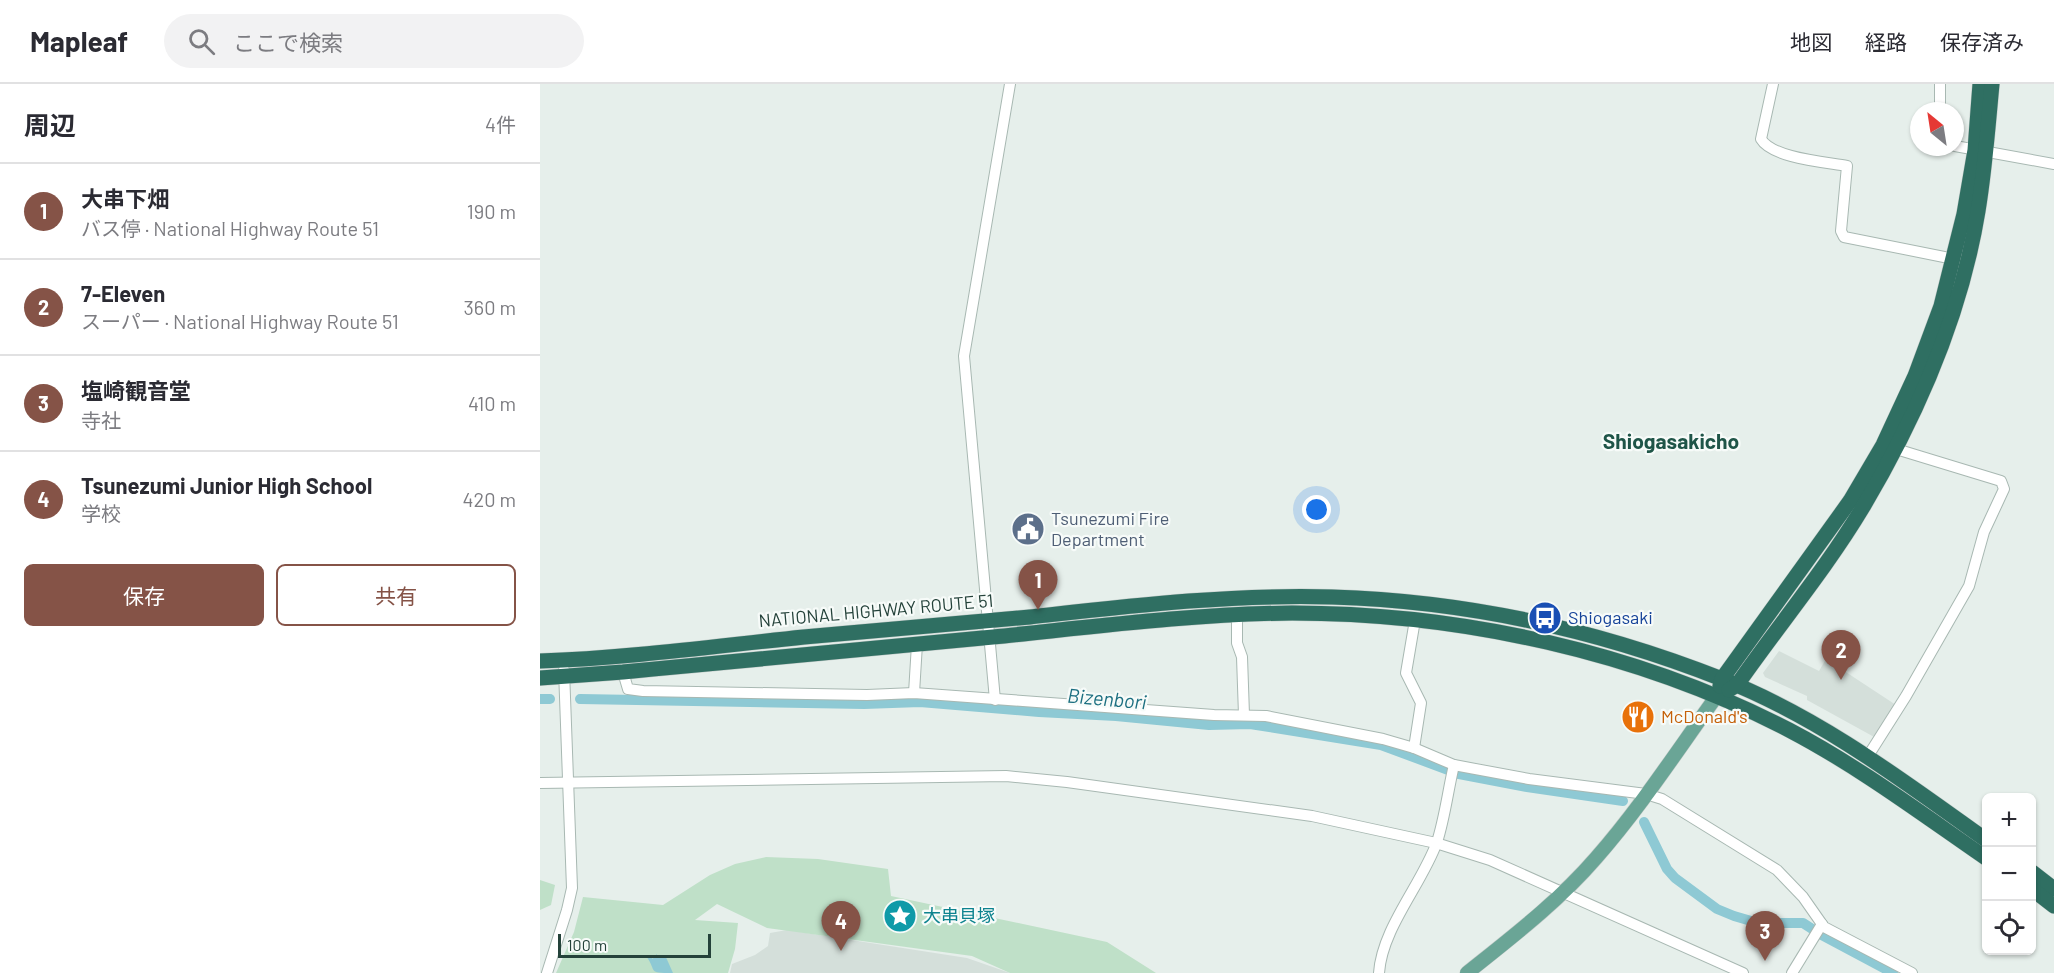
<!DOCTYPE html>
<html lang="ja">
<head>
<meta charset="utf-8">
<style>
  body { margin:0; font-family:Barlow,"Noto Sans JP",sans-serif; background:#f2f2f3; color:#2b2b33 }
  .controls { position:absolute; right:18px; bottom:18px; display:grid; overflow:hidden; border-radius:9px; box-shadow:0 2px 4px #0004 }
  .controls button { width:54px; height:54px; display:grid; place-items:center; padding:0; border:0; border-bottom:2px solid #e1e1e2; background:#fff; color:#2b2b33; font:30px sans-serif }
  .compass { position:absolute; left:1370px; top:18px; width:54px; height:54px; border-radius:50%; background:#fff; box-shadow:0 2px 4px #0004; rotate:330deg }
  .scale { position:absolute; left:18px; bottom:15px; width:153px; box-sizing:border-box; padding-left:6px; border:3px solid #24423a; border-top:0; font-size:16px; line-height:21px; white-space:nowrap; color:#24423a; -webkit-text-stroke:4px #f7fbf9; paint-order:stroke }
  .you { position:absolute; left:777px; top:426px; width:21px; height:21px; margin:-15px; border:4px solid #fff; border-radius:50%; background:#1a73e8; box-shadow:0 0 0 9px #1a73e833 }
  .badge { display:grid; place-items:center; width:39px; height:39px; border-radius:50%; background:#855347; color:#fff; font-size:20px; font-weight:700 }
  .pin { position:absolute; translate:-50% -50px; filter:drop-shadow(0 2px 3px #0008) }
  .pin::after { content:''; position:absolute; top:32px; width:21px; height:18px; background:inherit; clip-path:polygon(0 0,100% 0,50% 100%) }
  .list { margin:0; padding:0; list-style:none }
  h2 { display:flex; justify-content:space-between; align-items:center; height:78px; margin:0; padding:0 24px; font-size:26px }
  h2 small { font-size:20px; font-weight:400; color:#7c7c81 }
  .list li { display:grid; grid-template-columns:39px 1fr auto; gap:18px; align-items:center; box-sizing:border-box; height:96px; padding:0 24px; border-top:2px solid #e1e1e2 }
  .list b { display:block; font-size:22px; white-space:nowrap }
  .list p { margin:0; font-size:20px; white-space:nowrap; color:#7c7c81 }
  .list em { font-size:20px; font-style:normal; color:#7c7c81 }
  .actions { display:flex; gap:12px; padding:18px 24px }
  .actions a { flex:1; padding:14px 0; border:2px solid #855347; border-radius:9px; text-align:center; font-size:21px; color:#855347 }
  .actions .main { background:#855347; color:#fff }
  .icon { flex:none; width:33px; height:33px; fill:none; stroke:currentColor; stroke-width:2; stroke-linecap:round; stroke-linejoin:round }
  .map { position:relative; flex:none; width:1514px; height:889px; overflow:hidden }
  header { display:flex; align-items:center; gap:36px; box-sizing:border-box; height:84px; padding:0 30px; background:#fff; border-bottom:2px solid #e1e1e2 }
  header strong { font-size:28px }
  nav { display:flex; gap:33px; margin-inline-start:auto; font-size:21px }
  .search { width:420px; height:54px; background:#f2f2f3; display:flex; align-items:center; gap:15px; box-sizing:border-box; padding:0 21px; border-radius:33px; color:#7c7c81; font-size:22px }
  main { display:flex }
  aside { flex:1; background:#fff }
  .map>svg:first-child { display:block }
  .built { fill:#d4dfda }
  .green { fill:#bfe0c8 }
  .water { fill:#8ec9d4 }
  .lines { fill:none; stroke-linecap:round; stroke-linejoin:round }
  .canal { stroke:#8ec9d4; stroke-width:10 }
  .minor-casing { stroke:#a8b8b2; stroke-width:12 }
  .major-casing { stroke:#c2cac8; stroke-width:15 }
  .highway-casing { stroke:#c2cac8; stroke-width:16 }
  .minor { stroke:#fff; stroke-width:10 }
  .major { stroke:#6aa596; stroke-width:14 }
  .highway { stroke:#2f6f62; stroke-width:15 }
  .labels { text-anchor:middle; stroke-width:4.5; stroke-linejoin:round; paint-order:stroke }
  .service-label { font-size:18px; fill:#4e5e75; stroke:#f7fbf9; text-anchor:start }
  .street-label { font-size:18px; fill:#24423a; stroke:#f7fbf9 }
  .transit-label { font-size:18px; fill:#164399; stroke:#f7fbf9; text-anchor:start }
  .food-label { font-size:18px; fill:#c56008; stroke:#f7fbf9; text-anchor:start }
  .culture-label { font-size:18px; fill:#0d838f; stroke:#f7fbf9; text-anchor:start }
  .water-label { font-size:20px; font-style:italic; fill:#1c6f80; stroke:#f7fbf9 }
  .quarter-label { font-size:21px; font-weight:bold; fill:#1f5548; stroke:#f7fbf9 }
</style>
</head>
<body>
<header>
<strong>Mapleaf</strong>
<div class="search"><svg class="icon" aria-label="search" viewBox="0 0 24 24"><circle cx="10" cy="10" r="6"/><path d="M15 15l6 6"/></svg>ここで検索</div>
<nav><a>地図</a><a>経路</a><a>保存済み</a></nav>
</header>
<main>
<aside>
<h2>周辺<small>4件</small></h2>
<ul class="list">
<li><span class="badge">1</span><div><b>大串下畑</b><p>バス停 · National Highway Route 51</p></div><em>190 m</em></li>
<li><span class="badge">2</span><div><b>7-Eleven</b><p>スーパー · National Highway Route 51</p></div><em>360 m</em></li>
<li><span class="badge">3</span><div><b>塩崎観音堂</b><p>寺社</p></div><em>410 m</em></li>
<li><span class="badge">4</span><div><b>Tsunezumi Junior High School</b><p>学校</p></div><em>420 m</em></li>
</ul>
<div class="actions"><a class="main">保存</a><a>共有</a></div>
</aside>
<div class="map">
<svg width="1514" height="889" viewBox="0 0 1514 889">
  <rect width="100%" height="100%" fill="#e6efeb"/>
  <g class="built">
    <polygon points="1239,567 1279,587 1286,575 1356,621 1336,654 1267,616 1267,612 1225,593 1223,589"/>
    <polygon points="247,846 427,874 470,889 190,889 192,880 215,871 228,862 230,849"/>
  </g>
  <g class="green">
    <polygon points="226,773 278,775 348,785 351,812 567,858 616,889 470,889 432,872 227,844 177,820 155,836 198,839 195,865 188,889 16,889 34,848 43,813 123,821 170,791 195,780"/>
    <polygon points="0,796 15,801 11,821 0,826"/>
  </g>
  <path class="water" d="M116,870l2,2 3,-1 2,3 2,-3 8,18c-27,0 -15,-1 -27,-17l3,-1 4,4 1,-4 2,3z"/>
  <g class="lines">
    <g class="canal">
      <polyline points="0,615 10,615"/>
      <polyline points="40,615 324,620 380,618 499,628 576,632 669,641 710,640 841,661 919,690 987,703 1083,717"/>
      <polyline points="1104,738 1127,785 1135,794 1177,825 1194,832 1218,839 1263,839 1280,850 1353,889"/>
    </g>
    <g class="minor-casing">
      <g id="minor">
        <path d="M1233,0l-12,55c11,19 64,23 86,27l-6,65 3,6 110,22"/>
        <polyline points="1400,0 1400,27"/>
        <polyline points="1415,62 1514,80"/>
        <polyline points="697,531 697,559 702,573 704,631"/>
        <polyline points="83,588 88,605 103,607 327,611 374,609 674,631 726,632 843,655 874,664 914,681 989,695 1106,710 1122,715 1237,786 1263,813 1284,843 1372,889"/>
        <polyline points="374,609 377,560"/>
        <polyline points="455,616 424,272 470,0"/>
        <polyline points="874,664 881,619 866,589 875,536"/>
        <polyline points="1328,672 1366,612 1429,502 1444,448 1464,405 1461,397 1356,365"/>
        <polyline points="0,699 466,692 527,698 772,732 896,759 950,776 1203,889"/>
        <polyline points="7,889 27,826 32,804 24,586"/>
        <path d="M839,889c3,-45 43,-89 58,-131 8,-25 11,-52 17,-77"/>
        <polyline points="1252,889 1282,840"/>
      </g>
    </g>
    <g class="major-casing">
      <path id="major" d="M927,889c45,-36 91,-71 129,-115 44,-50 81,-107 120,-161"/>
    </g>
    <g class="highway-casing">
      <g id="highway">
        <path d="M0,577c88,-3 176,-15 264,-24 75,-7 151,-13 226,-20 100,-11 201,-23 302,-20 133,4 266,33 390,82 97,38 180,101 264,161"/>
        <path d="M0,594l83,-6c123,-12 246,-23 370,-35 99,-10 199,-23 299,-24 169,0 347,39 497,117 69,36 133,84 197,128"/>
        <polyline points="1180,602 1182,595 1310,417 1343,361 1375,292 1401,222 1424,130 1435,66 1440,0"/>
        <path d="M1189,606l8,-5c41,-59 89,-116 126,-178 54,-91 98,-192 115,-296 7,-42 10,-85 14,-127"/>
        <polyline points="1492,788 1514,805"/>
        <polyline points="1492,805 1514,822"/>
      </g>
    </g>
    <use href="#minor" class="minor"/>
    <use href="#major" class="major"/>
    <use href="#highway" class="highway"/>
  </g>
  <defs>
    <g id="civic-disc" transform="scale(1.725)"><circle r="9.5" fill="#5c6f8a" stroke="#f7fbf9"/><path d="M-.6-6.5H3V-4.5H.6V-3L4-1V1h2V6H-6V1h2V-1L-.6-3ZM-1.2 2.5V6h2.4V2.5Z" fill="#fff"/></g>
    <g id="bus-disc" transform="scale(1.725)"><circle r="9.5" fill="#1a4fb4" stroke="#f7fbf9"/><path d="M-5-6H5V4H4V6H2V4H-2V6H-4V4H-5ZM-3.5-4V0h7V-4ZM-3.5 1.2v1.5H-2V1.2ZM2 1.2v1.5H3.5V1.2Z" fill="#fff"/></g>
    <g id="restaurant-disc" transform="scale(1.725)"><circle r="9.5" fill="#e8710a" stroke="#f7fbf9"/><path d="M-5-6h1v4h1v-4h1v4h1v-4h1v5L-1.5 .5V6h-2V.5L-5-1ZM5-6V6H3V1.5H1.5Q1.5-4 5-6Z" fill="#fff"/></g>
    <g id="sight-disc" transform="scale(1.725)"><circle r="9.5" fill="#0f9aa8" stroke="#f7fbf9"/><path d="M0-6L1.8-2.2L6-1.7L2.9 1.2L3.7 5.4L0 3.3L-3.7 5.4L-2.9 1.2L-6-1.7L-1.8-2.2Z" fill="#fff"/></g>
  </defs>
  <g fill-rule="evenodd">
    <use href="#civic-disc" x="488" y="445"/>
    <use href="#bus-disc" x="1005" y="534"/>
    <use href="#restaurant-disc" x="1098" y="633"/>
    <use href="#sight-disc" x="360" y="832"/>
  </g>
  <g class="labels">
    <g class="service-label">
      <text x="511" y="441">Tsunezumi Fire<tspan x="511" dy="21">Department</tspan></text>
    </g>
    <g class="street-label">
      <text transform="translate(336 527) rotate(-5)" y="6">NATIONAL HIGHWAY ROUTE 51</text>
    </g>
    <g class="transit-label">
      <text x="1028" y="540">Shiogasaki</text>
    </g>
    <g class="food-label">
      <text x="1121" y="639">McDonald's</text>
    </g>
    <g class="culture-label">
      <text x="383" y="838">大串貝塚</text>
    </g>
    <g class="water-label">
      <text transform="translate(567 615) rotate(5)" y="7">Bizenbori</text>
    </g>
    <g class="quarter-label">
      <text x="1131" y="365">Shiogasakicho</text>
    </g>
  </g>
</svg>
<div class="controls">
<button>+</button>
<button>−</button>
<button><svg class="icon" aria-label="locate" viewBox="0 0 24 24"><circle cx="12" cy="12" r="6"/><path d="M12 2v4M12 18v4M2 12h4M18 12h4"/></svg></button>
</div>
<svg class="compass" viewBox="-18 -18 36 36"><path d="M0-13l5 13h-10z" fill="#e53935"/><path d="M0 13l5-13h-10z" fill="#7c7c81"/></svg>
<div class="scale">100 m</div>
<div class="you"></div>
<div class="pin badge" style="left:498px;top:526px">1</div>
<div class="pin badge" style="left:1301px;top:596px">2</div>
<div class="pin badge" style="left:1225px;top:877px">3</div>
<div class="pin badge" style="left:301px;top:867px">4</div>
</div>
</main>
</body>
</html>
